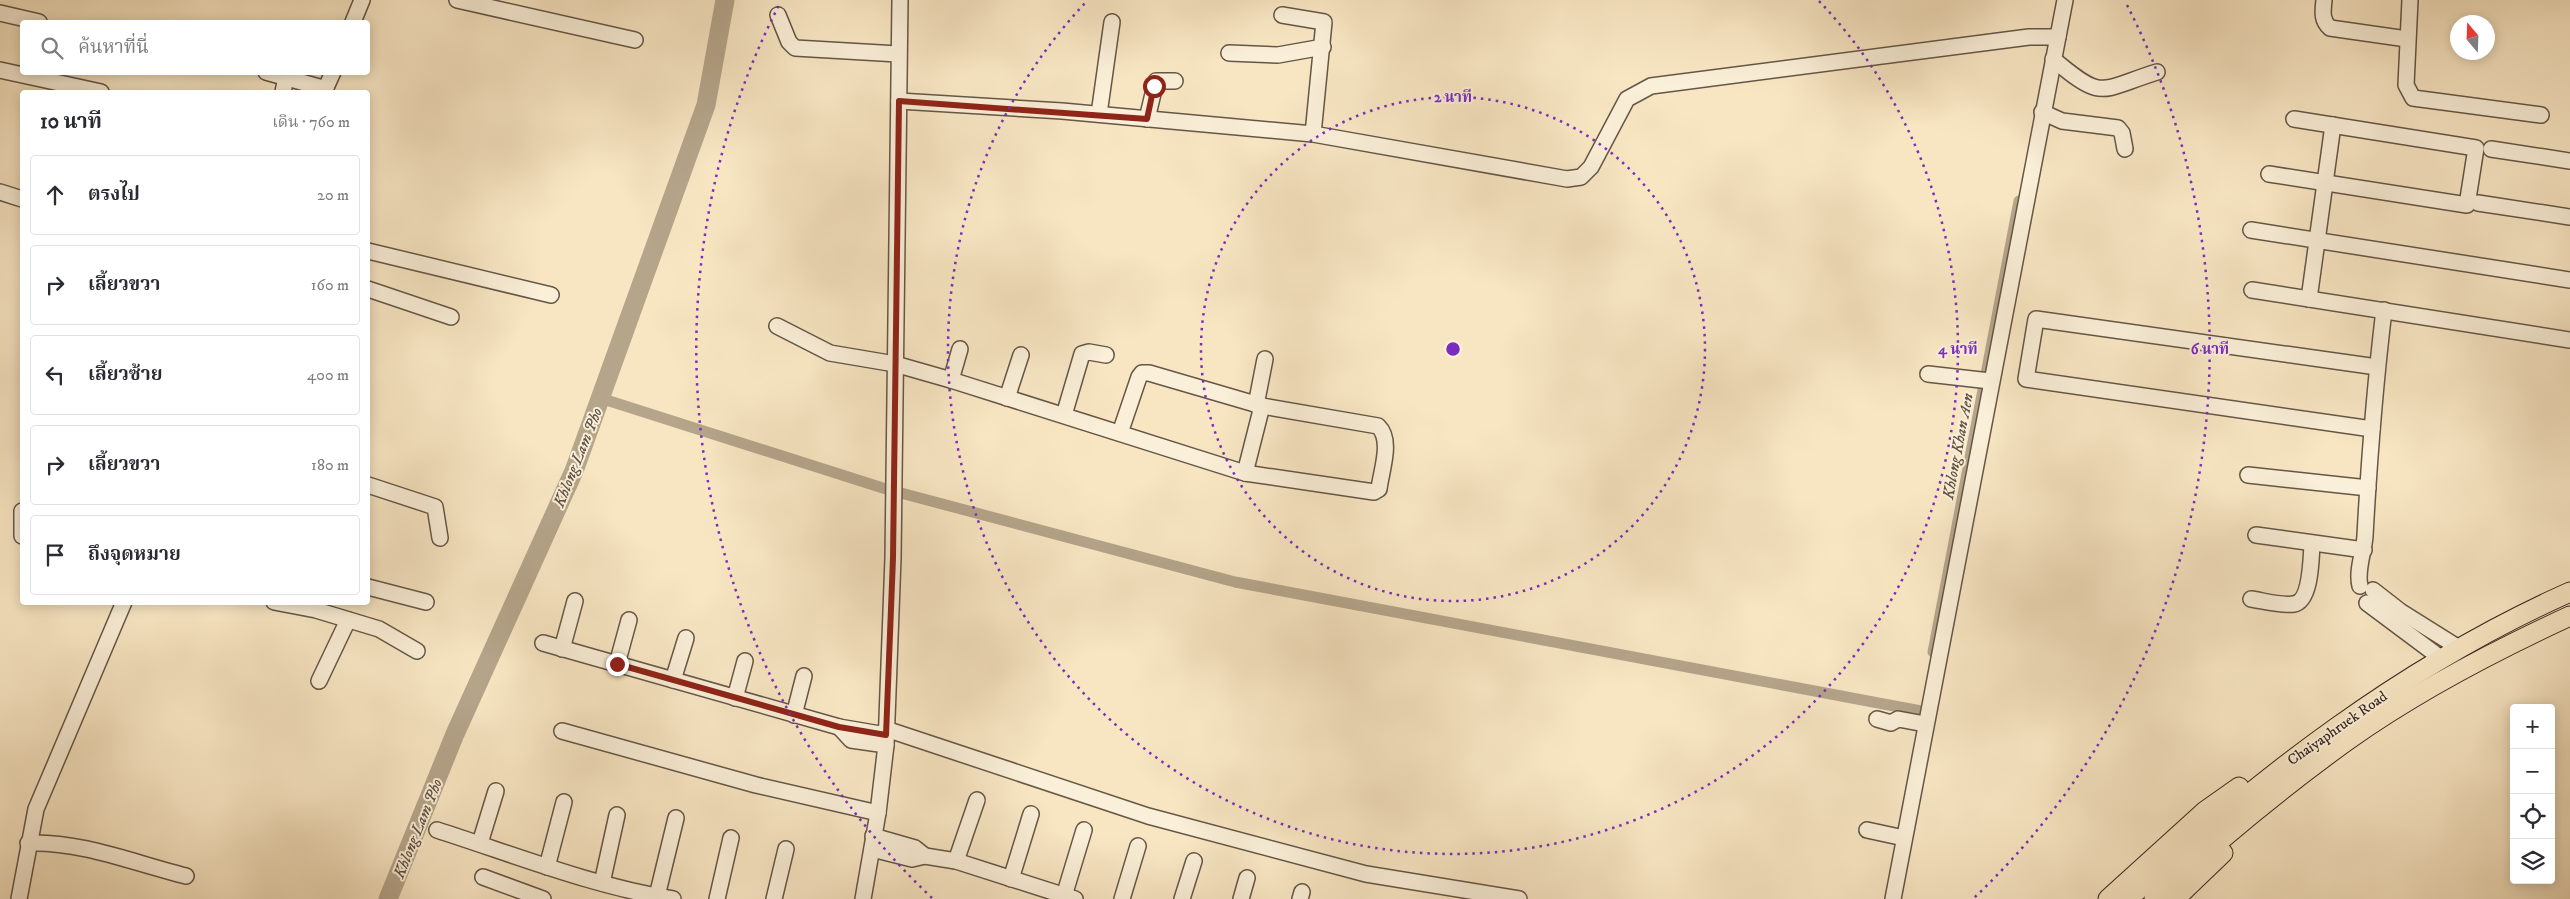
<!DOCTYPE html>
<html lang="th">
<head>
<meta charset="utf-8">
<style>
  body { margin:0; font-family:"IM FELL DW Pica","Noto Serif Thai",serif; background:#f7f7f7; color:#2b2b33 }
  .controls { position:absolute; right:15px; bottom:15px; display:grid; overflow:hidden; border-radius:5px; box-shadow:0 2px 12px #0003 }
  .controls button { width:45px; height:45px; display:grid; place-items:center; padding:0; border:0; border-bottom:1px solid #e1e1e2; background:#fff; color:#2b2b33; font:25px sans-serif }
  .compass { position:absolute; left:2450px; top:15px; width:45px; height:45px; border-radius:50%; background:#fff; box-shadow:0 2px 12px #0003; rotate:341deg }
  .stop { position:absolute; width:15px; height:15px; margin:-11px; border:4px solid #8f2418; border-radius:50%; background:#fff }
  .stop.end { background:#8f2418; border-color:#fff; box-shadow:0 1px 5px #0008 }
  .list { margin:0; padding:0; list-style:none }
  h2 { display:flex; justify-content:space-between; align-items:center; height:65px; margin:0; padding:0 20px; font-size:21px }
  h2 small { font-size:16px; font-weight:400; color:#7c7c81 }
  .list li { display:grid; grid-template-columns:32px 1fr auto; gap:15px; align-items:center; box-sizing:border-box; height:80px; margin:0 10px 10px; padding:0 10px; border:1px solid #e1e1e2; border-radius:5px }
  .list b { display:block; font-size:19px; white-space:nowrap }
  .list em { font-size:16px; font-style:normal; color:#7c7c81 }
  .icon { flex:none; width:28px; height:28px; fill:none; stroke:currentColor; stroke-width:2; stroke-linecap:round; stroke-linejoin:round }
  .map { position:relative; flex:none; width:2570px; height:899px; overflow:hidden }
  .search { position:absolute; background:#fff; box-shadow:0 2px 12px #0003; left:20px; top:20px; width:350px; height:55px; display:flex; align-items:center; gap:12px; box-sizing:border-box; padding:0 18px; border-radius:5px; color:#7c7c81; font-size:19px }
  .panel { position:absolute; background:#fff; box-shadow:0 2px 12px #0003; left:20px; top:90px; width:350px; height:515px; border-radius:5px }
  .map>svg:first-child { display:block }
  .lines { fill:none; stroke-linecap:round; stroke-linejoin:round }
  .canal { stroke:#b5a58b; stroke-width:11 }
  .river { stroke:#b5a58b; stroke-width:19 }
  .minor-casing { stroke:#655646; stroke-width:18 }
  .major-casing { stroke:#34261d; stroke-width:21 }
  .minor { stroke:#faefd8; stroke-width:15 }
  .major { stroke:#f8e6c3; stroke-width:19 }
  .route { stroke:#8f2418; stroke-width:6 }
  .ring { fill:none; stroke:#7b2cbf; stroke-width:2.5; stroke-dasharray:2.5 5 }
  .labels { text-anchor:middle; stroke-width:4; stroke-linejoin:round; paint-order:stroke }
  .street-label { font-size:15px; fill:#34261d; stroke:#faefd8 }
  .water-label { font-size:16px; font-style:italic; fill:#615244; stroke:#faefd8 }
  .centre { fill:#7b2cbf; stroke:#faefd8; stroke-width:2.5 }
  .ring-label { font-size:15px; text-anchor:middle; font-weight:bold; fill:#7b2cbf; stroke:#faefd8; stroke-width:4; stroke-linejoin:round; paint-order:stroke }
</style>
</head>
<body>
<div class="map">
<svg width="2570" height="899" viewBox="0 0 2570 899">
  <rect width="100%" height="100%" fill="#f8e6c3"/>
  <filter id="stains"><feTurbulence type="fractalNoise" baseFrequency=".004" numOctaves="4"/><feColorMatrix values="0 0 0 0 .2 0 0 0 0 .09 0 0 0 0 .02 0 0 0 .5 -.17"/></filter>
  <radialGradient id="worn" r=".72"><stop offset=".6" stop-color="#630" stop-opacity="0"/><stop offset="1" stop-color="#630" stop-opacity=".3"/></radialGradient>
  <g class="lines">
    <g class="canal">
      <polyline points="600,398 886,489 1235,582 1921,711"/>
      <polyline points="1933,652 2019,201"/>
    </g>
    <polyline class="river" points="388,899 455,734 574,471 706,105 725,0"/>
    <g class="minor-casing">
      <g id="minor">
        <polyline points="457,0 635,40"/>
        <path d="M2324,0c-1,11 -3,20 6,28l77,11"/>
        <polyline points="2410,0 2406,85 2413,98 2541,115"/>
        <polyline points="0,13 39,22"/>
        <polyline points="778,15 789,42 795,48 898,54"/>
        <polyline points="1282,15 1324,22 1313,134"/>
        <polyline points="353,22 362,0"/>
        <polyline points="1229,53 1278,55 1323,47"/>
        <path d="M2053,59c51,43 46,31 104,13"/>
        <polyline points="0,70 101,92"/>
        <polyline points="266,72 326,89"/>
        <polyline points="283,92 286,77"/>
        <polyline points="324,92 333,72"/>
        <polyline points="899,101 1062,111 1313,134 1567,179 1581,177 1591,167 1627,99 1651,86 2029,37 2058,37"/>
        <polyline points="2042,112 2062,121 2118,128 2122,133 2125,149"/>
        <polyline points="1099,114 1112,22"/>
        <polyline points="1147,119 1156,81 1175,81"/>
        <polyline points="2491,149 2570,161"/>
        <polyline points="2269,174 2467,205 2476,148 2294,119"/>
        <polyline points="0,192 22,199"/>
        <polyline points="2478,203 2570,217"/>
        <polyline points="2251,230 2570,280"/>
        <polyline points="368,251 551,295"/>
        <polyline points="368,289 451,317"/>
        <polyline points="2252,290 2570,340"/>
        <polyline points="2309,299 2333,125"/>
        <path d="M777,326l53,27 65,11 56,16 294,93 129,19 5,-3c2,-18 14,-49 -1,-63l-116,-20 -113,-33h-7l-3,4 -19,56"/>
        <polyline points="1928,374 1990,381"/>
        <polyline points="951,380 960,349"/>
        <polyline points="1007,398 1021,355"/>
        <polyline points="1256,405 1265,359"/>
        <polyline points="1064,415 1082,354 1089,352 1106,355"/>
        <polyline points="2372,429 2026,379 2036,319 2377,367"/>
        <polyline points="1245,473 1262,406"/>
        <polyline points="2248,475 2368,488"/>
        <polyline points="368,485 435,507 440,538"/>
        <polyline points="22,511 22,536"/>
        <polyline points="2256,535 2364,550"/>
        <path d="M2360,586c-4,-15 4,-34 5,-50 4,-75 10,-151 19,-226"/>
        <polyline points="368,587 426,602"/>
        <polyline points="2373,590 2400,611 2459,648"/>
        <path d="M2251,599c13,2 31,7 43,5 17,-3 17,-45 18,-60"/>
        <polyline points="274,602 316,610 379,629 417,651"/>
        <polyline points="2367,603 2442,659"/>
        <polyline points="543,643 839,727"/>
        <polyline points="562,649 575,601"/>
        <polyline points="617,664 629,620"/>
        <polyline points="673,680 686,638"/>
        <polyline points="319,681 348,620"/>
        <polyline points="735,698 745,661"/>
        <polyline points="794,715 804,676"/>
        <polyline points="1877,719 1891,723 1898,719 1925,724"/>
        <polyline points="886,729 1148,816 1366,874 1519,899"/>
        <polyline points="562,731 756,785 878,813"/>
        <polyline points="886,745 851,740 839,727 886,735"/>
        <path d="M437,830c78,25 155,56 236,69"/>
        <polyline points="1867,830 1904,838"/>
        <path d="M28,843c53,-2 106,20 158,33"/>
        <polyline points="480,843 496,791"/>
        <polyline points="872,849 912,859 925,856 915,848 873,836"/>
        <polyline points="925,856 956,861 1075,899"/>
        <polyline points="956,861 977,800"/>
        <polyline points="547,867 564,802"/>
        <polyline points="483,877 543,899"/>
        <polyline points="1011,879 1031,814"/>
        <polyline points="602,883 617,815"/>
        <polyline points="657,896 676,818"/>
        <polyline points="1064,896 1084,830"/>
        <polyline points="19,899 36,809 124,602"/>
        <polyline points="717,899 731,838"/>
        <polyline points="774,899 786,849"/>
        <polyline points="863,899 878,813 886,745 893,558 900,0"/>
        <polyline points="1122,899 1138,846"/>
        <polyline points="1182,899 1194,861"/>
        <polyline points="1241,899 1247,878"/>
        <polyline points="1300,899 1302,892"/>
        <polyline points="1893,899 2065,0"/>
      </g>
    </g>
    <g class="major-casing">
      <g id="major">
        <polyline points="2108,899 2205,811 2239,787"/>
        <path d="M2128,899c132,-122 276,-233 442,-307"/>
        <path d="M2154,899c62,-57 126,-110 194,-159 69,-49 146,-89 222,-124"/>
        <polyline points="2175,899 2223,853"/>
      </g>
    </g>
    <use href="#minor" class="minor"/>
    <use href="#major" class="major"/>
  </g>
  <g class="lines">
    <polyline class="route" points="617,664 839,727 886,735 893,558 899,101 1147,119 1154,86"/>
  </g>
  <g class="ring">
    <circle cx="1453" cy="349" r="252"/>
    <path d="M1819 1A505 505 0 1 1 1087 1"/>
    <path d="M932 898A757 757 0 0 1 779 5M2127 5A757 757 0 0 1 1974 898"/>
  </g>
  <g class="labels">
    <g class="street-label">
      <text transform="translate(2337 728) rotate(-35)" y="5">Chaiyaphruek Road</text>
    </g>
    <g class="water-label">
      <text transform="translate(1957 446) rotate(-79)" y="6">Khlong Khan Aen</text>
      <text transform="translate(577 457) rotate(-68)" y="6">Khlong Lam Pho</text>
      <text transform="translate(417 828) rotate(-68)" y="6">Khlong Lam Pho</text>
    </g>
  </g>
  <circle cx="1453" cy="349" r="8" class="centre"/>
  <g class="ring-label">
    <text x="1453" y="102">2 นาที</text>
    <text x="1958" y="354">4 นาที</text>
    <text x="2210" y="354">6 นาที</text>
  </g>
  <rect width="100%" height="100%" filter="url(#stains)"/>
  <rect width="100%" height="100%" fill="url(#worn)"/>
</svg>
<div class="controls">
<button>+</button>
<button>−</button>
<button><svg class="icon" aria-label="locate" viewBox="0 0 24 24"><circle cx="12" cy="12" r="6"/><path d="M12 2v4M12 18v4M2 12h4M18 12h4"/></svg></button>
<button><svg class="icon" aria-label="layers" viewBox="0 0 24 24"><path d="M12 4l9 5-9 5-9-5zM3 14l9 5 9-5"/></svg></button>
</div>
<svg class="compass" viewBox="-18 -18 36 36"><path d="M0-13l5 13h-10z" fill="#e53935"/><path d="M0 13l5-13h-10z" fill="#7c7c81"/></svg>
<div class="stop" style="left:1154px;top:86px"></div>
<div class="stop end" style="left:617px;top:664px"></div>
<div class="search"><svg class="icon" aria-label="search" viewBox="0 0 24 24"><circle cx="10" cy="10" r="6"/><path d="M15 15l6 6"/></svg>ค้นหาที่นี่</div>
<section class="panel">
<h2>10 นาที<small>เดิน · 760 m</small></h2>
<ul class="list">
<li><svg class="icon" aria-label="ahead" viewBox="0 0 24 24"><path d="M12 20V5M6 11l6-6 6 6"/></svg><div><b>ตรงไป</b></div><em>20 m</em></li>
<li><svg class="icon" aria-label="right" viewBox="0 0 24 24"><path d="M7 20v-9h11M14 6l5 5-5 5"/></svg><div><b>เลี้ยวขวา</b></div><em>160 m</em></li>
<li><svg class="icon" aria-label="left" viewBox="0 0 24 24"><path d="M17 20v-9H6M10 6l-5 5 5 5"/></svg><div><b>เลี้ยวซ้าย</b></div><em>400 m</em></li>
<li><svg class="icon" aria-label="right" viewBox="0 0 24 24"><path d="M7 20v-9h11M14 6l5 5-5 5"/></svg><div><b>เลี้ยวขวา</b></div><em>180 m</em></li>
<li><svg class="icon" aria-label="arrive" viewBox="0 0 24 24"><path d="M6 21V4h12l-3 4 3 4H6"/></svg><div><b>ถึงจุดหมาย</b></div></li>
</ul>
</section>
</div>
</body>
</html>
